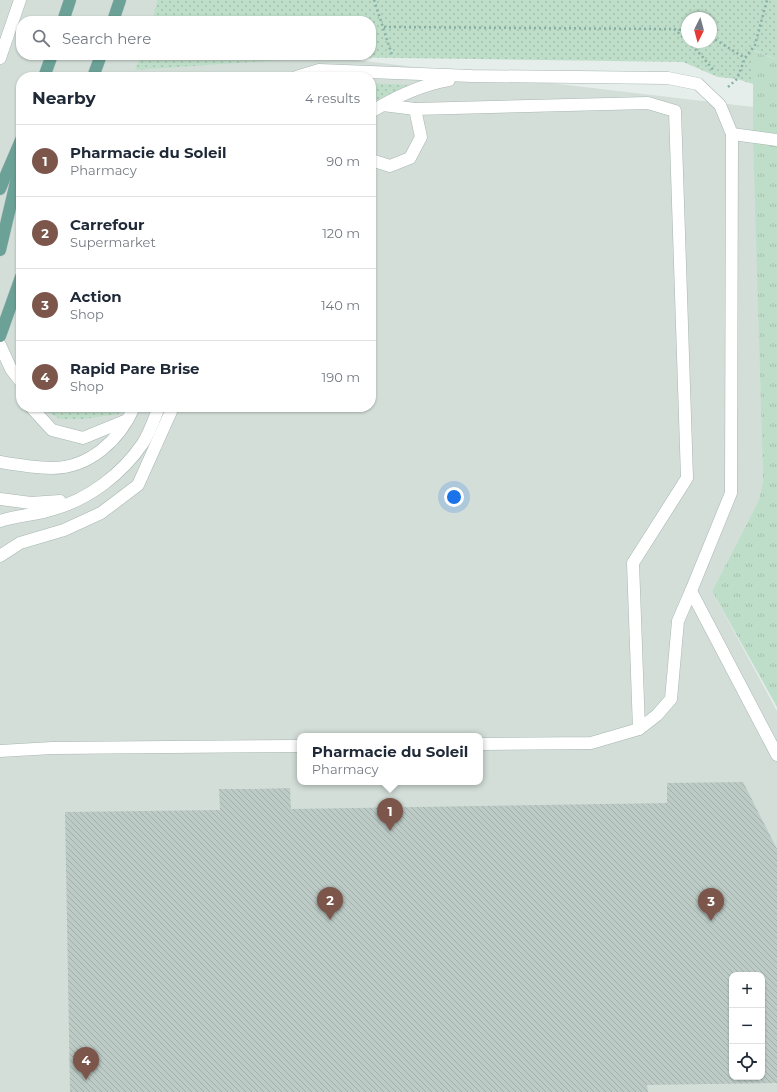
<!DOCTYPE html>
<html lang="en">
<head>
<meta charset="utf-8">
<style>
  body { margin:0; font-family:Montserrat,sans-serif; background:#f6f6f7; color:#1f2937 }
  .controls { position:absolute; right:12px; bottom:12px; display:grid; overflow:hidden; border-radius:8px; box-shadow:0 1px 3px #0004 }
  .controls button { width:36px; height:36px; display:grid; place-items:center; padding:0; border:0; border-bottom:1px solid #e0e1e3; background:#fff; color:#1f2937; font:20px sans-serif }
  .compass { position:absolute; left:681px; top:12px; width:36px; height:36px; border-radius:50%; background:#fff; box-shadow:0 1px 3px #0004; rotate:186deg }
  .you { position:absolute; left:454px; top:497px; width:14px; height:14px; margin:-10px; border:3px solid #fff; border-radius:50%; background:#1a73e8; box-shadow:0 0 0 6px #1a73e833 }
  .badge { display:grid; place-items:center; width:26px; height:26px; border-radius:50%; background:#7c564b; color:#fff; font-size:13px; font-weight:700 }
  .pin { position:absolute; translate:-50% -33px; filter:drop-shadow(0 1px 2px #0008) }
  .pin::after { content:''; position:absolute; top:21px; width:14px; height:12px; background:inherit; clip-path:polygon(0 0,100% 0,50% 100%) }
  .popup { position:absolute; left:297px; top:733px; width:186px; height:52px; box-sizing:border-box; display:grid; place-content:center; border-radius:8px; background:#fff; filter:drop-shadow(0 1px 3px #0005); font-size:13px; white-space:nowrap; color:#747a83 }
  .popup b { font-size:15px; color:#1f2937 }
  .popup::after { content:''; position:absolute; left:50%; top:100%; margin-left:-8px; border:8px solid transparent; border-top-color:#fff }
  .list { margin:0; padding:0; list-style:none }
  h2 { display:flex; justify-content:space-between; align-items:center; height:52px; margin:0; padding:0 16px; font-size:17px }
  h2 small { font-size:13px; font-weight:400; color:#747a83 }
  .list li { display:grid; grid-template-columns:26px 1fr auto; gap:12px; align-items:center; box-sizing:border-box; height:72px; padding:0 16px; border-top:1px solid #e0e1e3 }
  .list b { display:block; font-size:15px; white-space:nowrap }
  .list p { margin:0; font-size:13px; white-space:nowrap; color:#747a83 }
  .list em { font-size:13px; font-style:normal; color:#747a83 }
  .icon { flex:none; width:22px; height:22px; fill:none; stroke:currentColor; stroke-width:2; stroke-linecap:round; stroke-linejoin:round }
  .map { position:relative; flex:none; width:777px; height:1092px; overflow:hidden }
  .search { position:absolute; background:#fff; box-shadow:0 1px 3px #0004; left:16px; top:16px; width:360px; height:44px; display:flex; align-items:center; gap:10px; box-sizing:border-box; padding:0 14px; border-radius:16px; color:#747a83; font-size:15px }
  .panel { position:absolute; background:#fff; box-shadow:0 1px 3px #0004; left:16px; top:72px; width:360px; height:340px; border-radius:16px }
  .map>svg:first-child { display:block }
  .built { fill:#d3ded9; fill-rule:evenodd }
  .grass { fill:url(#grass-dots); fill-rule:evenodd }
  .park { fill:url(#park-tufts) }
  .building { fill:url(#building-back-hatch); fill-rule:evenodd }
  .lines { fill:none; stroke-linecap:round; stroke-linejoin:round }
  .lane-casing { stroke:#a8b6b1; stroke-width:13 }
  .street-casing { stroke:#a8b6b1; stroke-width:13 }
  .primary-casing { stroke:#c2c9c8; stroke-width:13 }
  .path { stroke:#87b0a5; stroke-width:2.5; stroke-dasharray:2 3; stroke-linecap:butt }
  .lane { stroke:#fff; stroke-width:12 }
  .street { stroke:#fff; stroke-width:12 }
  .primary { stroke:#6ba196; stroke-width:12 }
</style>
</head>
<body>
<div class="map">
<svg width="777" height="1092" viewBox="0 0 777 1092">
  <defs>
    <pattern id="grass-dots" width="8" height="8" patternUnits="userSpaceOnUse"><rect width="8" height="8" fill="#bfdec9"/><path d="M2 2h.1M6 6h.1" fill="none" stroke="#a4c0ad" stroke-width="1.8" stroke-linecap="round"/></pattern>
    <pattern id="park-tufts" width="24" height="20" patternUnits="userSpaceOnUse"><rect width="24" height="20" fill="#bfdec9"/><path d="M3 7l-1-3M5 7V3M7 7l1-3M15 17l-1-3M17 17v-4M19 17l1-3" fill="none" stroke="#a4c0ad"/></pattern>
    <pattern id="building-back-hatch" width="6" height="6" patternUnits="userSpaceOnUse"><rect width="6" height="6" fill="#bdcbc6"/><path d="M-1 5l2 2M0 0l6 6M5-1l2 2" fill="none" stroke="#a2afab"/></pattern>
  </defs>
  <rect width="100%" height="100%" fill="#e5eeea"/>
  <path class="built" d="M0,0h157l-5,21h-131v34h292l440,52 10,373 -4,20 -47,91 65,120v381h-777zM21,77h350v330h-350zM300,736h180v46h-180zM732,975h30v102h-30z"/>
  <g class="grass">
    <path d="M157,0h620v60l-23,-10 -1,34 -16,-5 -19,-2 -35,-15 -357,-5 -191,13 6,-15h230v-34h-219zM687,18h24v24h-24z"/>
    <polygon points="371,83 408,85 371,103"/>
    <polygon points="76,407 121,407 119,414 83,419 60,419 46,411"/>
  </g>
  <polygon class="park" points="753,50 777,60 777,707 712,591 759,500 763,480 753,137"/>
  <path class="building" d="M743,782l34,67v234l-130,2 1,7h-578l-5,-280 155,-2 -1,-21h34l37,-1 1,21 376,-6v-20zM732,975h30v102h-30z"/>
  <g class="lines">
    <g class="lane-casing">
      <g id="lane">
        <polyline points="0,58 20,0"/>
        <polyline points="383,105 415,109 648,103 675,111 687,478 633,563 639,729"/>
        <polyline points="732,134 777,140"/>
        <polyline points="371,160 390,166 410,158 421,137 415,109"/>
        <polyline points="0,345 11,369 21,382"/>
        <polyline points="31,407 52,430 83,438 127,420"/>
        <polyline points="0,556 20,543 64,530 101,513 138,485 173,407"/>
        <polyline points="480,744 591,743 639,729 657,715 671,699 678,621 691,591"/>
        <polyline points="0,751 52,748 300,746"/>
      </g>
    </g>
    <g class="street-casing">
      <g id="street">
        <polyline points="296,77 319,70 472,76 668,78 698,84 720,105 732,134 731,493 691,591 777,755"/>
        <path d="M371,112c24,-15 49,-27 78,-32"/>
        <path d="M0,462c17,3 35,6 52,6 37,0 68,-28 82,-61"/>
        <polyline points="0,499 31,503 60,501"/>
        <path d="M0,521c18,-6 36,-6 54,-12 35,-10 68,-35 89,-66 7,-11 11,-24 16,-36"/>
      </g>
    </g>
    <g class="primary-casing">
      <g id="primary">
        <polyline points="63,21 70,0"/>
        <polyline points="113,21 120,0"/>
        <polyline points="44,77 52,55"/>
        <polyline points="93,77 101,55"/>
        <polyline points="0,189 21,140"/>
        <polyline points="0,250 21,161"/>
        <polyline points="0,336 21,277"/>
      </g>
    </g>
    <g class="path">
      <polyline points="374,0 392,55"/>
      <polyline points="384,27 674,29 687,31"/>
      <polyline points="674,29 687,41"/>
      <polyline points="711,37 745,58"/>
      <polyline points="688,42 701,55 714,71"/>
      <polyline points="728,87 737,79 745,58 755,45 767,0"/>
    </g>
    <use href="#lane" class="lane"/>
    <use href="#street" class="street"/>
    <use href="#primary" class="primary"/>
  </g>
</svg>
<div class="controls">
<button>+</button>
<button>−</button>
<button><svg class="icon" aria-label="locate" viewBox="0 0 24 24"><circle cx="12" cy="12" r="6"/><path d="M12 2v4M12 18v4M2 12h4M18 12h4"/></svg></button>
</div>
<svg class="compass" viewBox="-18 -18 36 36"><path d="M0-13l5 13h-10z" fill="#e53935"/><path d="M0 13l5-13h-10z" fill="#747a83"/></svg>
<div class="you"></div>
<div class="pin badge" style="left:390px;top:831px">1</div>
<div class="popup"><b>Pharmacie du Soleil</b>Pharmacy</div>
<div class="pin badge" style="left:330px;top:920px">2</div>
<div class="pin badge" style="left:711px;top:921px">3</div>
<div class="pin badge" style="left:86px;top:1080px">4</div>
<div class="search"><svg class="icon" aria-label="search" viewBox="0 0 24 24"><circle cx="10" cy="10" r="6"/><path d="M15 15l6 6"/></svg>Search here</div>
<section class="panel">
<h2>Nearby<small>4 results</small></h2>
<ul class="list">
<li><span class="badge">1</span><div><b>Pharmacie du Soleil</b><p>Pharmacy</p></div><em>90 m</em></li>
<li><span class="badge">2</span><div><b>Carrefour</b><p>Supermarket</p></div><em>120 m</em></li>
<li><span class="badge">3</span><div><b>Action</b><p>Shop</p></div><em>140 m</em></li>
<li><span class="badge">4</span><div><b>Rapid Pare Brise</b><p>Shop</p></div><em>190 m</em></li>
</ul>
</section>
</div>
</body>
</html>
